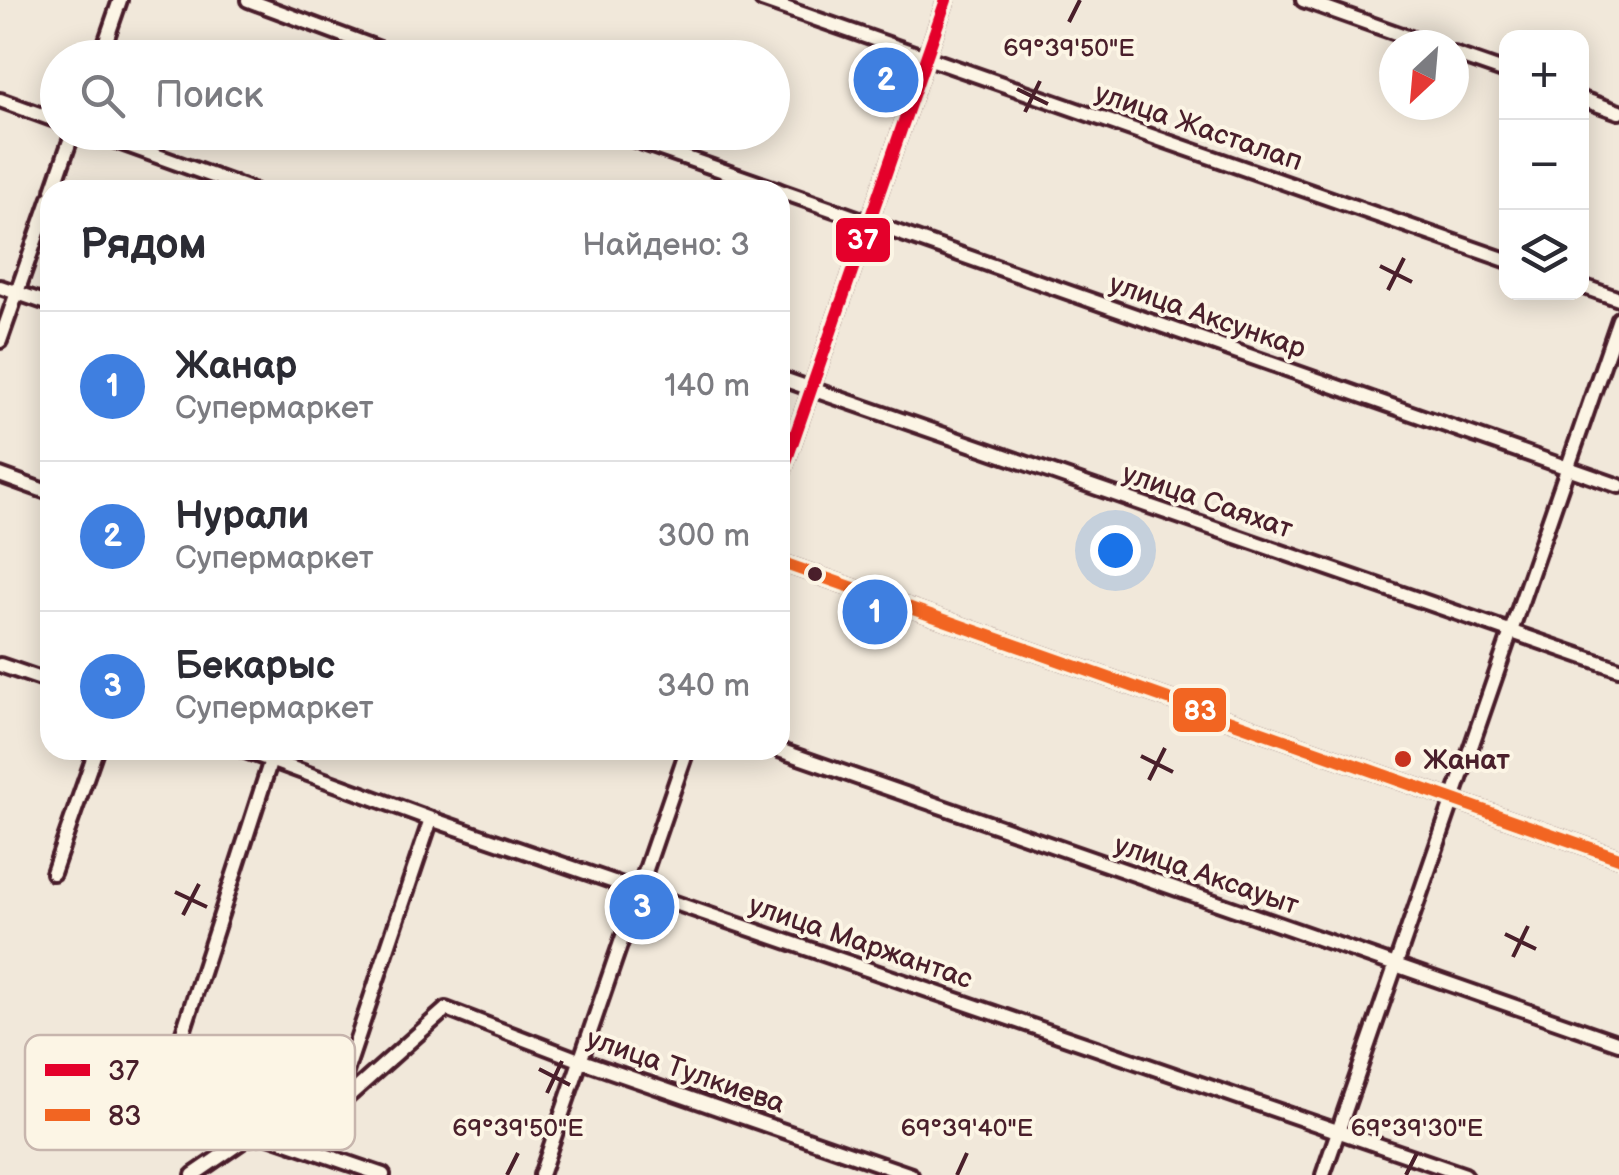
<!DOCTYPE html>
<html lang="ru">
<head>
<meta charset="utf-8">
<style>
  body { margin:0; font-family:"Balsamiq Sans",sans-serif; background:#f7f7f7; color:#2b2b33 }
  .controls { position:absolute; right:30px; top:30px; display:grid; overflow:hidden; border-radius:20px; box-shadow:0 5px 25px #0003 }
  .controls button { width:90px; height:90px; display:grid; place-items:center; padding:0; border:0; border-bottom:2px solid #e1e1e2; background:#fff; color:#2b2b33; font:50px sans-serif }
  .compass { position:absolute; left:1379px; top:30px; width:90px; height:90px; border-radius:50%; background:#fff; box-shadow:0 5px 25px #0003; rotate:206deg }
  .you { position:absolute; left:1115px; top:550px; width:35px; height:35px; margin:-25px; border:8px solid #fff; border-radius:50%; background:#1a73e8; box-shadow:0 0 0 15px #1a73e833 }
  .badge { display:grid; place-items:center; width:65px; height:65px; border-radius:50%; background:#0b8043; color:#fff; font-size:32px; font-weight:700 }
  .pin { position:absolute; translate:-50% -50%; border:5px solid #fff; box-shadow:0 2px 10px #0006 }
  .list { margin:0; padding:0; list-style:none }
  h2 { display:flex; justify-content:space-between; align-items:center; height:130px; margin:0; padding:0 40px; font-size:42px }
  h2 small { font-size:32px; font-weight:400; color:#7c7c81 }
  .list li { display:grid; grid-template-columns:65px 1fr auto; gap:30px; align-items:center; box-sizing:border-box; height:150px; padding:0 40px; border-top:2px solid #e1e1e2 }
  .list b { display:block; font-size:38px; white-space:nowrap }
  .list p { margin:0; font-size:32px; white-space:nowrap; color:#7c7c81 }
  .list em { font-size:32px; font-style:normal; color:#7c7c81 }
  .icon { flex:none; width:55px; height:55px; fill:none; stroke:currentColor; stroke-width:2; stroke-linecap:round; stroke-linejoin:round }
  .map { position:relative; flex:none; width:1619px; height:1175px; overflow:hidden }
  .search { position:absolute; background:#fff; box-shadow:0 5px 25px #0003; left:40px; top:40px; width:750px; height:110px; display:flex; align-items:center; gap:25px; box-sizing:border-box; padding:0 35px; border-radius:55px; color:#7c7c81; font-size:38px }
  .panel { position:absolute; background:#fff; box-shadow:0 5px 25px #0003; left:40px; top:180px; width:750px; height:580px; border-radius:30px }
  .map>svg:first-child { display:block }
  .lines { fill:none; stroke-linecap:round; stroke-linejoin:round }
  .minor-casing { stroke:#4a1f2b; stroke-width:20 }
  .minor { stroke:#fcf5e5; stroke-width:12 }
  .bus-1-casing { stroke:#fcf5e5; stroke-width:20 }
  .bus-2-casing { stroke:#fcf5e5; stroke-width:20 }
  .bus-1 { stroke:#e4002b; stroke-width:12 }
  .bus-2 { stroke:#f26522; stroke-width:12 }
  .ticks { fill:none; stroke:#4a1f2b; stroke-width:4 }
  .bus-dot { fill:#4a1f2b; stroke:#fcf5e5; stroke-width:4 }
  .poi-dot { fill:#c8321e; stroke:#fcf5e5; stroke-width:4 }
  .labels { text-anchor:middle; stroke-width:8; stroke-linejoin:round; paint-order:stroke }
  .street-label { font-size:28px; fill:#4a1f2b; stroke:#fcf5e5 }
  .poi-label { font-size:28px; font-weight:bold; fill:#4a1f2b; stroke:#fcf5e5; text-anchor:start }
  .key { fill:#fcf5e5; stroke:#c7b5ad; stroke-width:2.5 }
  .key-label { font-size:28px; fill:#4a1f2b }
  .ticks-label { font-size:25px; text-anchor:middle; fill:#4a1f2b; stroke:#fcf5e5; stroke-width:8; stroke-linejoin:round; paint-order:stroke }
  .line-badge { stroke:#fcf5e5; stroke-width:4 }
  .badge-label { font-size:28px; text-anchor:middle; font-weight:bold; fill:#fff }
</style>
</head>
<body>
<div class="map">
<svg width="1619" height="1175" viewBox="0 0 1619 1175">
  <rect width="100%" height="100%" fill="#f1e8da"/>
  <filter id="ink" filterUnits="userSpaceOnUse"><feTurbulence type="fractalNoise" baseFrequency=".01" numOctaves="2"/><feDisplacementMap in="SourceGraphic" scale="20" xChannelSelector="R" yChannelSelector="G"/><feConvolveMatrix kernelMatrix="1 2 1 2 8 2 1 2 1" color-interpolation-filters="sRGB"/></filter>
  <g filter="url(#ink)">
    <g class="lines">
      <g class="minor-casing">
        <g id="minor">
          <polyline points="248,0 404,58"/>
          <polyline points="762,0 1506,260"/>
          <polyline points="1303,0 1430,45"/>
          <polyline points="1454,54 1506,72"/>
          <polyline points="100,58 120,0"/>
          <polyline points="1582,99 1619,112"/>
          <polyline points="0,100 58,121"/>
          <polyline points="91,132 252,190"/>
          <polyline points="612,132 778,190"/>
          <polyline points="53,190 73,132"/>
          <polyline points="780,191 1619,486"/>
          <polyline points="1582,286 1619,299"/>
          <polyline points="0,287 50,304"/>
          <polyline points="0,341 50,198"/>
          <polyline points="780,378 1619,669"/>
          <polyline points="0,475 50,493"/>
          <polyline points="780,479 946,0"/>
          <polyline points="780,562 1619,858"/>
          <polyline points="0,665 50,682"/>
          <polyline points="243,750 431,819 1465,1175"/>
          <polyline points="779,750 1619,1043"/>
          <polyline points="53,873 96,750"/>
          <polyline points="173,1063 271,760"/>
          <polyline points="336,1102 431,819"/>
          <polyline points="296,1143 446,1009 579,1060 911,1175"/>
          <polyline points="193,1175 247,1138 266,1135 383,1175"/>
          <polyline points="541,1175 687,750"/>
          <polyline points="1323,1175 1619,319"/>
        </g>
      </g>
      <use href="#minor" class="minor"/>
      <g class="bus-1-casing">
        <polyline id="bus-1" points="780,479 946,0"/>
      </g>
      <g class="bus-2-casing">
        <polyline id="bus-2" points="780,562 1619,858"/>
      </g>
      <use href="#bus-1" class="bus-1"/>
      <use href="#bus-2" class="bus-2"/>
    </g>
  </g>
  <path class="ticks" d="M1069,22l11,-22M1017,89l31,15M1025,112l15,-31M1380,266l32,16M1388,290l16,-32M1141,756l32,16M1149,780l16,-32M175,892l32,15M183,915l16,-31M1505,934l31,15M1513,957l15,-31M539,1069l31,16M547,1093l15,-32M507,1175l11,-22M957,1175l10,-22M1406,1175l11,-22"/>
  <circle class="bus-dot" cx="815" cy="574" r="9"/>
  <circle class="poi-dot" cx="1403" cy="759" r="10"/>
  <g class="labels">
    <g class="street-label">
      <text transform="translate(1199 126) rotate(19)" y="10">улица Жасталап</text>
      <text transform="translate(1208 315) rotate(19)" y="10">улица Аксункар</text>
      <text transform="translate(1208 500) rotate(19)" y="10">улица Саяхат</text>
      <text transform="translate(1207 874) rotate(19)" y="10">улица Аксауыт</text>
      <text transform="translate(861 941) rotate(19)" y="10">улица Маржантас</text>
      <text transform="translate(686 1070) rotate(19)" y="10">улица Тулкиева</text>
    </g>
    <g class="poi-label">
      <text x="1423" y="769">Жанат</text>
    </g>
  </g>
  <rect x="25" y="1035" width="330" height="115" rx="15" class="key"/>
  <rect x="45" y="1064" width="45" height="12" fill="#e4002b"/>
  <rect x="45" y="1109" width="45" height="12" fill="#f26522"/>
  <g class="key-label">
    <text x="108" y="1080">37</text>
    <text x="108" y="1125">83</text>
  </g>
  <g class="ticks-label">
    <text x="1069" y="56">69°39'50"E</text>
    <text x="518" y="1136">69°39'50"E</text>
    <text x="967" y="1136">69°39'40"E</text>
    <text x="1417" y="1136">69°39'30"E</text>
  </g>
  <g class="line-badge">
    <rect x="834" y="216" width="58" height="48" rx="10" fill="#e4002b"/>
    <rect x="1171" y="686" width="57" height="48" rx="10" fill="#f26522"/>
  </g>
  <g class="badge-label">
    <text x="863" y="249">37</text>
    <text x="1200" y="720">83</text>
  </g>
</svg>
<div class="controls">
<button>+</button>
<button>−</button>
<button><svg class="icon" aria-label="layers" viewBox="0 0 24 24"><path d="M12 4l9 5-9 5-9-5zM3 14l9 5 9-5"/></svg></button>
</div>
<svg class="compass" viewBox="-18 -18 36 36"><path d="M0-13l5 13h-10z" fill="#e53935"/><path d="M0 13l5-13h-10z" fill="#7c7c81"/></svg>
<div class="you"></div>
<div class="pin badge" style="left:875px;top:612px;background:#3f7fe0">1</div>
<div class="pin badge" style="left:886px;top:80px;background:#3f7fe0">2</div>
<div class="pin badge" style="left:642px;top:907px;background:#3f7fe0">3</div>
<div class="search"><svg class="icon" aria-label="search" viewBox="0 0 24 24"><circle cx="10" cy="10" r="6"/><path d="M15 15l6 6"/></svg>Поиск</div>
<section class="panel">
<h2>Рядом<small>Найдено: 3</small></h2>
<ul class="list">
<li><span class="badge" style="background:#3f7fe0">1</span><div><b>Жанар</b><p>Супермаркет</p></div><em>140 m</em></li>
<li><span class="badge" style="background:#3f7fe0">2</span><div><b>Нурали</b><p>Супермаркет</p></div><em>300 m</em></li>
<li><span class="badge" style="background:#3f7fe0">3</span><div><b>Бекарыс</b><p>Супермаркет</p></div><em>340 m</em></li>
</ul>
</section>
</div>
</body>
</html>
